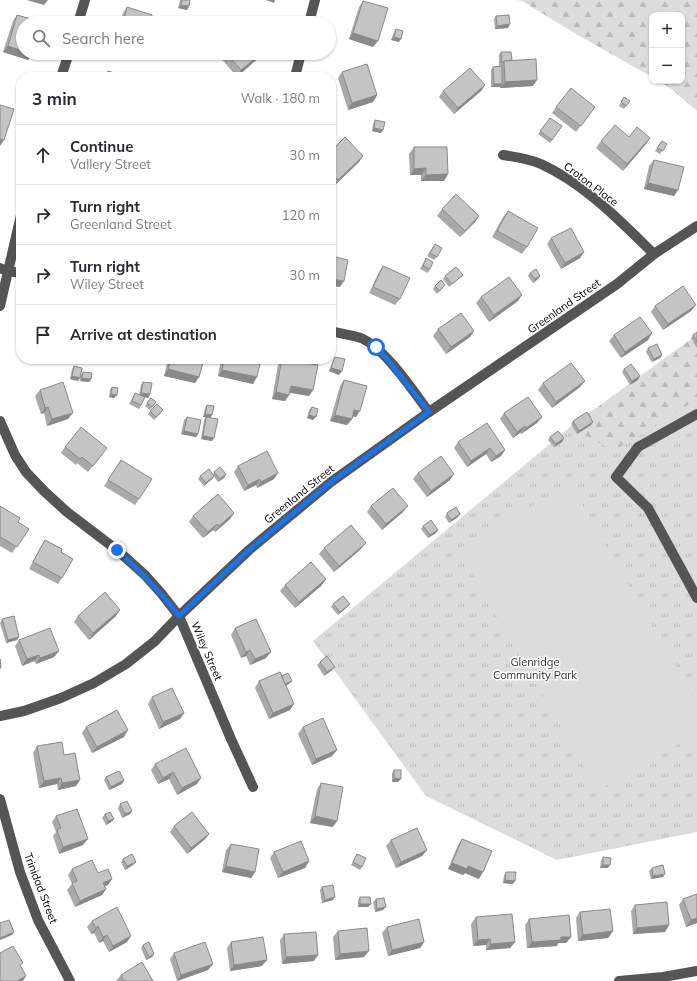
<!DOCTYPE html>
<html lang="en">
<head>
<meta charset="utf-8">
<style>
  body { margin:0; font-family:Mulish,sans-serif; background:#f7f7f7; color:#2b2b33 }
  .controls { position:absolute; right:12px; top:12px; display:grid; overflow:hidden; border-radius:8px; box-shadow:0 1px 3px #0004 }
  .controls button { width:36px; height:36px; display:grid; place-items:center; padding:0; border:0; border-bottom:1px solid #e1e1e2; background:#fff; color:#2b2b33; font:20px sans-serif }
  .stop { position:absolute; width:12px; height:12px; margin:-9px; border:3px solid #1a73e8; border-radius:50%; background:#fff }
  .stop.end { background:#1a73e8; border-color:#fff; box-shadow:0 1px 4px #0008 }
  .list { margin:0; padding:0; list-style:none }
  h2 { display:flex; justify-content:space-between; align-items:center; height:52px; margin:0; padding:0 16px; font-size:17px }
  h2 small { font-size:13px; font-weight:400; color:#7c7c81 }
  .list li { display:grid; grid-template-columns:26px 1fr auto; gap:12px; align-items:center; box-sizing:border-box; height:60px; padding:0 16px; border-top:1px solid #e1e1e2 }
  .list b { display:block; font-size:15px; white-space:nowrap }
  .list p { margin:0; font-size:13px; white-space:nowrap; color:#7c7c81 }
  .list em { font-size:13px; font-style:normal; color:#7c7c81 }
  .icon { flex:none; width:22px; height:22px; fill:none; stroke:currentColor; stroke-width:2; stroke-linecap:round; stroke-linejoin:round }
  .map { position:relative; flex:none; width:697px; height:981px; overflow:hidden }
  .search { position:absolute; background:#fff; box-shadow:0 1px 3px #0004; left:16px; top:16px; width:320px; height:44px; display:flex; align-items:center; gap:10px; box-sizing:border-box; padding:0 14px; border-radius:22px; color:#7c7c81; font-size:15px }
  .panel { position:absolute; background:#fff; box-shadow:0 1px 3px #0004; left:16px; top:72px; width:320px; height:292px; border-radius:16px }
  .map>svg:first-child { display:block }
  .grass { fill:url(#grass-tufts) }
  .forest { fill:url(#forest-firs) }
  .pitch { fill:#dcdcdc }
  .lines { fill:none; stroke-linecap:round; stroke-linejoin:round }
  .minor { stroke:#555; stroke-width:10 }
  .wall { fill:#a9a9a9 }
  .shaded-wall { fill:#898989 }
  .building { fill:#c4c4c4; stroke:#898989 }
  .route { stroke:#1a73e8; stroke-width:5 }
  .labels { text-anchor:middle; stroke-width:3; stroke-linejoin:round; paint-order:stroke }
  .street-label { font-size:11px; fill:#000; stroke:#fff }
  .park-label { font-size:11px; fill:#333; stroke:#fff }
</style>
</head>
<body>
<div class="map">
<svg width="697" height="981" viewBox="0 0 697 981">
  <defs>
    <pattern id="grass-tufts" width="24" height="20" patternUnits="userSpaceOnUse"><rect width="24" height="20" fill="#dcdcdc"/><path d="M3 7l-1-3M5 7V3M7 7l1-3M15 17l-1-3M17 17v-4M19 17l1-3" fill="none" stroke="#bbb"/></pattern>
    <pattern id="forest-firs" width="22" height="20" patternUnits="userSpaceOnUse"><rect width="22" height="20" fill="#dcdcdc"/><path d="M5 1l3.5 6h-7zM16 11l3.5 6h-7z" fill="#bbb"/></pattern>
  </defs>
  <rect width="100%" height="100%" fill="#fff"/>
  <polygon class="grass" points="697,335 697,832 557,860 426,796 313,641 570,427"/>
  <g class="forest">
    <polygon points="516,0 697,0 697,111 670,88 659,81 682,81 682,15 652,15 652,77 576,34 522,1"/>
    <polygon points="697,335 697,399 614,451 570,427"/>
  </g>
  <polygon class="pitch" points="570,484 697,704 697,733 598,791 458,549"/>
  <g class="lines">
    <g class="minor">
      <polyline points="78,23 85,0"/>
      <polyline points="309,23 315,0"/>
      <polyline points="61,77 69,53"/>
      <polyline points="295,77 301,53"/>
      <path d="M503,155c13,2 27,4 38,9 44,20 79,57 113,90"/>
      <polyline points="0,268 7,271 21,273"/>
      <polyline points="0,306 21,215"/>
      <path d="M331,331c10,3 21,4 30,7 24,10 52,53 68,74"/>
      <polyline points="697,414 638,447 616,477 648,508 697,598"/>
      <polyline points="0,421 15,455 26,472 44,491 67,512 117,550 145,575 161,593 179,616 231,739 253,787"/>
      <polyline points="0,716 24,711 61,698 94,683 126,664 155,641 179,616 249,550 331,482 429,412 617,284 654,254 697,226"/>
      <polyline points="0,799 20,872 38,920 70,981"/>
      <polyline points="619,981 663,977 697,971"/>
    </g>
  </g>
  <g class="wall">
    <polygon points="180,0 190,0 189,6 187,10 178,8"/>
    <polygon points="363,1 373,47 349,39 359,7"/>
    <polygon points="127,7 150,23 120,23 123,13"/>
    <polygon points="17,15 28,60 3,52 13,21"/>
    <polygon points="496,16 508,28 495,29 494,19"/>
    <polygon points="396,29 399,42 391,40 394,32"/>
    <polygon points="501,52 512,60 533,86 500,88 500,87 491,87 491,70 493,67 500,66 499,66 499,55"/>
    <polygon points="223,53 264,53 237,77 220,57"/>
    <polygon points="108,71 127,77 104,77"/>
    <polygon points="342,72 377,95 373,102 348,110 338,78"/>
    <polygon points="485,85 481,91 454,114 439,97 443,91"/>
    <polygon points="624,97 630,101 624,109 619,106"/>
    <polygon points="556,107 595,107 576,132 552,113"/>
    <polygon points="550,118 562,126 550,143 538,134"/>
    <polygon points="375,120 381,133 372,131 373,124"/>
    <polygon points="629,137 650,138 646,144 623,171 596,148 601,141"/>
    <polygon points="662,141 667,144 660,154 655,151"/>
    <polygon points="414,147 448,174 444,181 421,181 421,175 410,175 409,154"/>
    <polygon points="331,151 363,156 359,162 334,186 331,183"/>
    <polygon points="654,160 678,190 674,196 644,189 649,166"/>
    <polygon points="442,209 479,216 475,222 460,237 437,216"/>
    <polygon points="508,211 527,247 522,254 492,237 503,217"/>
    <polygon points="551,238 580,258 561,269 547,244"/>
    <polygon points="435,244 437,257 434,260 427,256"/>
    <polygon points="426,258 430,269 428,273 420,269"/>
    <polygon points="383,266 400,299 395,305 369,293 379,272"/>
    <polygon points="530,273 540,276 538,279 533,283 528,276"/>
    <polygon points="463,275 460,278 449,287 443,279 445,276"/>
    <polygon points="445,285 443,288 437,294 433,289 435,286"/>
    <polygon points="481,297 518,301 489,322 476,303"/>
    <polygon points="655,306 691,311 663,330 651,312"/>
    <polygon points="438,329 474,331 470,337 446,354 433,336"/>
    <polygon points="697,332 697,348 691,338 693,335"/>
    <polygon points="652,333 648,340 621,358 609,341 614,335"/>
    <polygon points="648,348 662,355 660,358 652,362 646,352"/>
    <polygon points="335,357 339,375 329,371 333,360"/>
    <polygon points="168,359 204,359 199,377 195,383 164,376"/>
    <polygon points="221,359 261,359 253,384 218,376"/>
    <polygon points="282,359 313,390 309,396 290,393 289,395 285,401 272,399 278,365"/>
    <polygon points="74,366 81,375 83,372 91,379 89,382 80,381 80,376 78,381 70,379 72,369"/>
    <polygon points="624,369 638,380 630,385 622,372"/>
    <polygon points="344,380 356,417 352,416 352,419 347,425 330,421 340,386"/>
    <polygon points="143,382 150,394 148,398 145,397 139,409 129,404 135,393 139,395 141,385"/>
    <polygon points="543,383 580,387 552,408 538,390"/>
    <polygon points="112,387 117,395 114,398 109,397 110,390"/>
    <polygon points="40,390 68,419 47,426 44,413 41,414 35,396"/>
    <polygon points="151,398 156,402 150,410 145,406"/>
    <polygon points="207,405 210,418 212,441 201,439 204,420 206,417 203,417 205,408"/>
    <polygon points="312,407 313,420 307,418 309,410"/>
    <polygon points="150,411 161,413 154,420 148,414"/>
    <polygon points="504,413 542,417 537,423 521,434 520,433 513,438 500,419"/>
    <polygon points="187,417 198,434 196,437 181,434 184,420"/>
    <polygon points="573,421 591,425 577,434 571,424"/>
    <polygon points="550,437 564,438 562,442 554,447 548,440"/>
    <polygon points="458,442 505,450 501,456 491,462 486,454 467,467 454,448"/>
    <polygon points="65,447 103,454 88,472 77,463 76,465 61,453"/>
    <polygon points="121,460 139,499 135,505 104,486"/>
    <polygon points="238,466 278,473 274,479 257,488 256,485 244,491 234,472"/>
    <polygon points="214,472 226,474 224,478 218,482 214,477 212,479 204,486 198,479 200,476 213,474"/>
    <polygon points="418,473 450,480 427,497 413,479"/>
    <polygon points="0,506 18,522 29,529 12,553 0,546"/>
    <polygon points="371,506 403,512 382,530 367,512"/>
    <polygon points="234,513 230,519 215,532 213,530 203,538 189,522 193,516"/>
    <polygon points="447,513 458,517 449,523 445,517"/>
    <polygon points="423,526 436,533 428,538 421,529"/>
    <polygon points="45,540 61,552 62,578 58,584 29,569 41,546"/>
    <polygon points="324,548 361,549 334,572 319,554"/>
    <polygon points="326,579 321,586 295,608 280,591 285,585"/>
    <polygon points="333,604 350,604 347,607 338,615 331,607"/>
    <polygon points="78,616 116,616 89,640 74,622"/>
    <polygon points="2,619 17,640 6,643 0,623"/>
    <polygon points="235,628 266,658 250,665 246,656 241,658 231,635"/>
    <polygon points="19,640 59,651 54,657 36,664 34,661 22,666 15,646"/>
    <polygon points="320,662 332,670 324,676 317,665"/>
    <polygon points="282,676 289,684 286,686 290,710 269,719 255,688 259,681"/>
    <polygon points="152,697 180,719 159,729 148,704"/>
    <polygon points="86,727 124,737 92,753 82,733"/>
    <polygon points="303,727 337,750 332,756 312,765 298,734"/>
    <polygon points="37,746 64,755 80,780 76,786 58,790 57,784 39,788 33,753"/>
    <polygon points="155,764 197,784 177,795 169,779 158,784 151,770"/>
    <polygon points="394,770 398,782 392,782 392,773"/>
    <polygon points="106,777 124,780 122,784 109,790 104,780"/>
    <polygon points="321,783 333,827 310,823 317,789"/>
    <polygon points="120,804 132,811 130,814 122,818 118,808"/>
    <polygon points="105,814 114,819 111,822 106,825 102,818"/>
    <polygon points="56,816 83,845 59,854 53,836 56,832 52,822"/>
    <polygon points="174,826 209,834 204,840 187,854 170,832"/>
    <polygon points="462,839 479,879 465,873 463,875 448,869 458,845"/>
    <polygon points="391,840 427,850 422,856 396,868 386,846"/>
    <polygon points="231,844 255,872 251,878 222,872 226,850"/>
    <polygon points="274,852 309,861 305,868 278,878 270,858"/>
    <polygon points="357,854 362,867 360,870 351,865"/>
    <polygon points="603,857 608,868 600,868 601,861"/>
    <polygon points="123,859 133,865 125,870 121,862"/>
    <polygon points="652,868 663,877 651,879 649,871"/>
    <polygon points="72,869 98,873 112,879 108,885 105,886 106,889 102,895 75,907 67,890 72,884 68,875"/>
    <polygon points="506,872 513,884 503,883 504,875"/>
    <polygon points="322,887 333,900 322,903 320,890"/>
    <polygon points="360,897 371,904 368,907 358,907 358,900"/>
    <polygon points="376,899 383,910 375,912 373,902"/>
    <polygon points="683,899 697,923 686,927 679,905"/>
    <polygon points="635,905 669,925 665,932 633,934 631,911"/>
    <polygon points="580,912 613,931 608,938 578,941 576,918"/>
    <polygon points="476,917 515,942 510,948 486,950 486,945 473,946 471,924"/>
    <polygon points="529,919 571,937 566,943 558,943 557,946 527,948 525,925"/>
    <polygon points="92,921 131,936 127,942 109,952 103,941 99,943 94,933 91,934 87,927"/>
    <polygon points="387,927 424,942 420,948 388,956 382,933"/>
    <polygon points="338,931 364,957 335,960 333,937"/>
    <polygon points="284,934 314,961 282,964 280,940"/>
    <polygon points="231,942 262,966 230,971 227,948"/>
    <polygon points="143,945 154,954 152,957 146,960 141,948"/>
    <polygon points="174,953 208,970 177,981 170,959"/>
    <polygon points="121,975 153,981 116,981"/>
  </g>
  <g class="shaded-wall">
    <polygon points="27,0 48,0 44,5"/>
    <polygon points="266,0 275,0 274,3"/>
    <polygon points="181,5 189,6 187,10 178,8"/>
    <polygon points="510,24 508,28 495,29 497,26"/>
    <polygon points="353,33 378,41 373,47 349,39"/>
    <polygon points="394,37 401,39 399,42 391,40"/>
    <polygon points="8,46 23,51 23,53 32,54 28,60 3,52"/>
    <polygon points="262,53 264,53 237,77 241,70"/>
    <polygon points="537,80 533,86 500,88 505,82"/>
    <polygon points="494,84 502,84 500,87 491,87"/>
    <polygon points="485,85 481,91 454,114 458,108"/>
    <polygon points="377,95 373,102 348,110 352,103"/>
    <polygon points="374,128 383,130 381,133 372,131"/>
    <polygon points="650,138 646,144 623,171 627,164"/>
    <polygon points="0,139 4,140 0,146"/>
    <polygon points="363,156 359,162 334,186 338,180"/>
    <polygon points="426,168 421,175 410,175 414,169"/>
    <polygon points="448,174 444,181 421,181 426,175"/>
    <polygon points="648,183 678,190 674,196 644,189"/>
    <polygon points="479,216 475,222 460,237 465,231"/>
    <polygon points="584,252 580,258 561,269 565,263"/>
    <polygon points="540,276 538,279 533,283 535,279"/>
    <polygon points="331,279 344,281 340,287 331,286"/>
    <polygon points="522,295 518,301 489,322 494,315"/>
    <polygon points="696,305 691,311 663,330 668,324"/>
    <polygon points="474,331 470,337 446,354 451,347"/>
    <polygon points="652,333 648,340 621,358 625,352"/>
    <polygon points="662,355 660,358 652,362 654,359"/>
    <polygon points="123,359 155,359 152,363 144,361 143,363"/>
    <polygon points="331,368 342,371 339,375 329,371"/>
    <polygon points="168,369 199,377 195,383 164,376"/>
    <polygon points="222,370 257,377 253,384 218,376"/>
    <polygon points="72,376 80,378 78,381 70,379"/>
    <polygon points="640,376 638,380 630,385 632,381"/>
    <polygon points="82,378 91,379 89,382 80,381"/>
    <polygon points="585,381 580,387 552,408 556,402"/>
    <polygon points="291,386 313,390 309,396 287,392"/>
    <polygon points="276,392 289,395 285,401 272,399"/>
    <polygon points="141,393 150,394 148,398 139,396"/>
    <polygon points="111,394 117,395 114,398 109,397"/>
    <polygon points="48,407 44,413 41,414 45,408"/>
    <polygon points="354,410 360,411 356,417 350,416"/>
    <polygon points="73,413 68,419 47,426 52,419"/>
    <polygon points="205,414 212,415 210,418 203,417"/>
    <polygon points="309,415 316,417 313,420 307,418"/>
    <polygon points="335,415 352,419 347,425 330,421"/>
    <polygon points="542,417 537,423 521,434 526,428"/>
    <polygon points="593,422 591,425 577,434 579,431"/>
    <polygon points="525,426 520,433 513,438 517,432"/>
    <polygon points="184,431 198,434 196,437 181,434"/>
    <polygon points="203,436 214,438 212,441 201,439"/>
    <polygon points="564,438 562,442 554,447 556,444"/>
    <polygon points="490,448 486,454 467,467 471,461"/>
    <polygon points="505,450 501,456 491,462 496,456"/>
    <polygon points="278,473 274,479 257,488 261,482"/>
    <polygon points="226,474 224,478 218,482 220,479"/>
    <polygon points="454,474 450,480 427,497 431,491"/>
    <polygon points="214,476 212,479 204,486 206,483"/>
    <polygon points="260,479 256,485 244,491 248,485"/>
    <polygon points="408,506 403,512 382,530 386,524"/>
    <polygon points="234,513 230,519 215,532 219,526"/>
    <polygon points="460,514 458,517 449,523 451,520"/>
    <polygon points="217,524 213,530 203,538 208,532"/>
    <polygon points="438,530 436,533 428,538 430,535"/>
    <polygon points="366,543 361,549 334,572 339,566"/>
    <polygon points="326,579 321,586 295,608 299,602"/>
    <polygon points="350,604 347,607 338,615 340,612"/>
    <polygon points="120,610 116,616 89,640 93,633"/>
    <polygon points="19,637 17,640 6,643 8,640"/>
    <polygon points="250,650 246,656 241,658 246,652"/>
    <polygon points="59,651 54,657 36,664 40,658"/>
    <polygon points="271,652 266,658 250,665 255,659"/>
    <polygon points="39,655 34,661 22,666 27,659"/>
    <polygon points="335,667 332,670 324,676 327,672"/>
    <polygon points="292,681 289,684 282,688 285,684"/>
    <polygon points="294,704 290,710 269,719 273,713"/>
    <polygon points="184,713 180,719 159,729 163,722"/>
    <polygon points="128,730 124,737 92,753 97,747"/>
    <polygon points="337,750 332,756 312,765 316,759"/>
    <polygon points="173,772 169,779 158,784 163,778"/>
    <polygon points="61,778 57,784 39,788 44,781"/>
    <polygon points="201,778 197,784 177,795 182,788"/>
    <polygon points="394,778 401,779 398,782 392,782"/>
    <polygon points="80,780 76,786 58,790 62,783"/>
    <polygon points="124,780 122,784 109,790 111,787"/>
    <polygon points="132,811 130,814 122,818 125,814"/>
    <polygon points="315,816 337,821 333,827 310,823"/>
    <polygon points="114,819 111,822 106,825 108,821"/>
    <polygon points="209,834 204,840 187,854 191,848"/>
    <polygon points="88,839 83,845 59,854 63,847"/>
    <polygon points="427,850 422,856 396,868 401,862"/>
    <polygon points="309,861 305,868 278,878 283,872"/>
    <polygon points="136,862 133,865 125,870 127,866"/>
    <polygon points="452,863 468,866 483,872 479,879 465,873 463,875 448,869"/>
    <polygon points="603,865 610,865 608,868 600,868"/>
    <polygon points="226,866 255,872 251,878 222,872"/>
    <polygon points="665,874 663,877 651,879 653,876"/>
    <polygon points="112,879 108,885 99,889 103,883"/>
    <polygon points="505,880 515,881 513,884 503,883"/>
    <polygon points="106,889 102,895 75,907 80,901"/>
    <polygon points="335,897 333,900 322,903 325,900"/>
    <polygon points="360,904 371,904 368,907 358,907"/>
    <polygon points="386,907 383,910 375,912 377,909"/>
    <polygon points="697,918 697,923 686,927 691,920"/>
    <polygon points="669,925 665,932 633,934 637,928"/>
    <polygon points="98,926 94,933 91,934 96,928"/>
    <polygon points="613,931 608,938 578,941 583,935"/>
    <polygon points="14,932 12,935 0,940 0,938"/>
    <polygon points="107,935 103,941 99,943 103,937"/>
    <polygon points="131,936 127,942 109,952 113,946"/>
    <polygon points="561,937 571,937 566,943 558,943 557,946 527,948 532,942"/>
    <polygon points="490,939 486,945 473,946 478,940"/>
    <polygon points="424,942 420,948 388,956 392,950"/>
    <polygon points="515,942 510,948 486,950 491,944"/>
    <polygon points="369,951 364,957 335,960 340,954"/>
    <polygon points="154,954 152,957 146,960 149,957"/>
    <polygon points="318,955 314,961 282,964 286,957"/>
    <polygon points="267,960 262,966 230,971 234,965"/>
    <polygon points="213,964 208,970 177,981 181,975"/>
    <polygon points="26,976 23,981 17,981"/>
  </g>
  <g class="building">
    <polygon points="182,0 190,0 189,6 181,5"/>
    <polygon points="363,1 388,8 378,41 353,33"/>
    <polygon points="127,7 152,15 150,23 123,23"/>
    <polygon points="17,15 42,22 41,23 23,23 23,51 8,46"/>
    <polygon points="509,15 510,24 497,26 496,16"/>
    <polygon points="396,29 403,31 401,39 394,37"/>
    <polygon points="501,52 511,52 512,60 504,61 502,63"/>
    <polygon points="226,53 262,53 241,70"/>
    <polygon points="536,59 537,80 505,82 504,61"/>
    <polygon points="367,64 377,95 352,103 342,72"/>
    <polygon points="502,66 502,84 494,84 493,67"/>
    <polygon points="470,68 485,85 458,108 443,91"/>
    <polygon points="108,71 127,77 106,77"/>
    <polygon points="571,88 595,107 581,126 556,107"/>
    <polygon points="624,97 630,101 626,106 621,102"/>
    <polygon points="0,105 14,109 4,140 0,139"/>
    <polygon points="550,118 562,126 552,140 540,131"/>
    <polygon points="375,120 385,122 383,130 374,128"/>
    <polygon points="615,125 629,137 637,127 650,138 627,164 601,141"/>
    <polygon points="345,137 363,156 338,180 331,173 331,151"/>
    <polygon points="662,141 667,144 663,151 657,148"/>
    <polygon points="414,147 447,147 448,174 426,175 426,168 414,169"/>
    <polygon points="654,160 684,167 678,190 648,183"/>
    <polygon points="456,194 479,216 465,231 442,209"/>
    <polygon points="508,211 538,228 527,247 497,231"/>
    <polygon points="571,228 584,252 565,263 551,238"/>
    <polygon points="435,244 442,248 437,257 430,253"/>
    <polygon points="331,254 332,254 331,256 348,260 344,281 331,279"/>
    <polygon points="426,258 433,262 430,269 423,266"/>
    <polygon points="383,266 410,278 400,299 373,287"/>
    <polygon points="456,267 463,275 452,284 445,276"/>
    <polygon points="536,269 540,276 535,279 530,273"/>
    <polygon points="509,277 522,295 494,315 481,297"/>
    <polygon points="441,280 445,285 439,291 435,286"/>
    <polygon points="683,286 696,305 668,324 655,306"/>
    <polygon points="461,313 474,331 451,347 438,329"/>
    <polygon points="640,317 652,333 625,352 614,335"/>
    <polygon points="697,332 697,342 693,335"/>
    <polygon points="657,344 662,355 654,359 648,348"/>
    <polygon points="335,357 345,359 342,371 331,368"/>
    <polygon points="171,359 204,359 199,377 168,369"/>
    <polygon points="224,359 261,359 257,377 222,370"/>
    <polygon points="282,359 318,365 313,390 291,386 289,395 276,392"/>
    <polygon points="571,363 585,381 556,402 543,383"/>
    <polygon points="631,364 640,376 632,381 624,369"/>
    <polygon points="74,366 82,368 80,378 72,376"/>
    <polygon points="83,372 92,373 91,379 82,378"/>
    <polygon points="344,380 367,386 360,411 354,410 352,419 335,415"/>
    <polygon points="63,382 73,413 52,419 48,407 45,408 40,390"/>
    <polygon points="143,382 152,383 150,394 141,393"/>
    <polygon points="112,387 118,388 117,395 111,394"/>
    <polygon points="135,393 145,397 141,405 132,401"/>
    <polygon points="528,397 542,417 526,428 525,426 517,432 504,413"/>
    <polygon points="151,398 156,402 152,407 147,403"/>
    <polygon points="157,404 163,410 156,417 150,411"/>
    <polygon points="207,405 214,406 212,415 205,414"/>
    <polygon points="312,407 318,409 316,417 309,415"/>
    <polygon points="587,412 593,422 579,431 573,421"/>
    <polygon points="187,417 201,420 198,434 184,431"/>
    <polygon points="206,417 218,419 214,438 203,436"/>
    <polygon points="487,423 505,450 496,456 490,448 471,461 458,442"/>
    <polygon points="81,427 107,448 93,466 82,457 80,459 65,447"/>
    <polygon points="558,431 564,438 556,444 550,437"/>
    <polygon points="267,451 278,473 261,482 260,479 248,485 238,466"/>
    <polygon points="441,456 454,474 431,491 418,473"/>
    <polygon points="121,460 152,479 139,499 108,480"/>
    <polygon points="220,467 226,474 220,479 214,472"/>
    <polygon points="209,469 214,476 206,483 200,476"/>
    <polygon points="393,488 408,506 386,524 371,506"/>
    <polygon points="218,494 234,513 219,526 217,524 208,532 193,516"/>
    <polygon points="0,506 20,518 18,522 29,529 17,547 0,537"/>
    <polygon points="456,507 460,514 451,520 447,513"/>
    <polygon points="431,520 438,530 430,535 423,526"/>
    <polygon points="351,525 366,543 339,566 324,548"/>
    <polygon points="45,540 62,549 61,552 73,559 62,578 33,562"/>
    <polygon points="311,562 326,579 299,602 285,585"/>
    <polygon points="105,592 120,610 93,633 78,616"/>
    <polygon points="343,596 350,604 340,612 333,604"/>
    <polygon points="14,616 19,637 8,640 2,619"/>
    <polygon points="256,619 271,652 255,659 250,650 246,652 235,628"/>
    <polygon points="50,628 59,651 40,658 39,655 27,659 19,640"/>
    <polygon points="327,656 335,667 327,672 320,662"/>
    <polygon points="0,659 1,668 0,668"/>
    <polygon points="280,672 294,704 273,713 259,681"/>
    <polygon points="288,673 292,681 285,684 282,676"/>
    <polygon points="172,688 184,713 163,722 152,697"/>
    <polygon points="117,710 128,730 97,747 86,727"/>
    <polygon points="323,718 337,750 316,759 303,727"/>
    <polygon points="62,742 64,755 75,753 80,780 62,783 61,778 44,781 37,746"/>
    <polygon points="186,748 201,778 182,788 173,772 163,778 155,764"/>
    <polygon points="394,770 401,770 401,779 394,778"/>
    <polygon points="119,771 124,780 111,787 106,777"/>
    <polygon points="321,783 343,787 337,821 315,816"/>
    <polygon points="127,801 132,811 125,814 120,804"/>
    <polygon points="77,809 88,839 63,847 57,830 61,828 56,816"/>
    <polygon points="110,812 114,819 108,821 105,814"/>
    <polygon points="192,812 209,834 191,848 174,826"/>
    <polygon points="417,828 427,850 401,862 391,840"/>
    <polygon points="462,839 492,851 483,872 468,866 467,869 452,863"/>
    <polygon points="301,841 309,861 283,872 274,852"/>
    <polygon points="231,844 259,849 255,872 226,866"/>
    <polygon points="132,854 136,862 127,866 123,859"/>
    <polygon points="357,854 366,858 362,867 353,862"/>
    <polygon points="603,857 611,858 610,865 603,865"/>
    <polygon points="92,860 98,873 108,869 112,879 103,883 106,889 80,901 72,883 77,881 72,869"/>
    <polygon points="663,865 665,874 653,876 652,868"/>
    <polygon points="506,872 516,872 515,881 505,880"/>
    <polygon points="333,885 335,897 325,900 322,887"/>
    <polygon points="697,894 697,918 691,920 683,899"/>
    <polygon points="360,897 370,897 371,904 360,904"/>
    <polygon points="384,898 386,907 377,909 376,899"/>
    <polygon points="667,902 669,925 637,928 635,905"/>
    <polygon points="117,907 131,936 113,946 107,935 103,937 98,926 96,928 92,921"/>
    <polygon points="610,909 613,931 583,935 580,912"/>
    <polygon points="512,914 515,942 491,944 490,939 478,940 476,917"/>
    <polygon points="569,915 571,937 561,937 561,940 532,942 529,919"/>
    <polygon points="419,919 424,942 392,950 387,927"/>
    <polygon points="9,920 14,932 0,938 0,923"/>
    <polygon points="367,928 369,951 340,954 338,931"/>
    <polygon points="316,932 318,955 286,957 284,934"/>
    <polygon points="263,937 267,960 234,965 231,942"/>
    <polygon points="149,942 154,954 149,957 143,945"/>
    <polygon points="205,942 213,964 181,975 174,953"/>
    <polygon points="13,946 23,963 20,965 26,976 17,981 0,981 0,953"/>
    <polygon points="142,962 153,981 124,981 121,975"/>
  </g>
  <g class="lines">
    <path class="route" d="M117,550c23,21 43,41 62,66l70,-66 82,-68 98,-70 -42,-53 -11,-12"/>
  </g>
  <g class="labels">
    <g class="street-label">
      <text transform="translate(591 184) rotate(37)" y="4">Croton Place</text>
      <text transform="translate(564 306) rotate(-35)" y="4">Greenland Street</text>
      <text transform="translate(299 494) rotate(-39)" y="4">Greenland Street</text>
      <text transform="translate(207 651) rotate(67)" y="4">Wiley Street</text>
      <text transform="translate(41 888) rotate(69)" y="4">Trinidad Street</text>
    </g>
    <g class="park-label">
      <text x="535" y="666">Glenridge<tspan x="535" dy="13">Community Park</tspan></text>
    </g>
  </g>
</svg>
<div class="controls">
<button>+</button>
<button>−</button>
</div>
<div class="stop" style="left:376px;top:347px"></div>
<div class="stop end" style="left:117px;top:550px"></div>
<div class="search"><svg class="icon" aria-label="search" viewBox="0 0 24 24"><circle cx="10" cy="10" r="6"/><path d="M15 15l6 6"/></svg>Search here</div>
<section class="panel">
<h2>3 min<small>Walk · 180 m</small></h2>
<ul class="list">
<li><svg class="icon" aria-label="ahead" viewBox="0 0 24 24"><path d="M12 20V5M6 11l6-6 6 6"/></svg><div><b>Continue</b><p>Vallery Street</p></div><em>30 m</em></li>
<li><svg class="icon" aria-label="right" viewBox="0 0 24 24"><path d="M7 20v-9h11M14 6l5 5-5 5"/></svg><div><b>Turn right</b><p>Greenland Street</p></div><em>120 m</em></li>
<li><svg class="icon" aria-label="right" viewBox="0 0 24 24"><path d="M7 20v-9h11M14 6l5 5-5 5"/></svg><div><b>Turn right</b><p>Wiley Street</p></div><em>30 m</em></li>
<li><svg class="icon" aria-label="arrive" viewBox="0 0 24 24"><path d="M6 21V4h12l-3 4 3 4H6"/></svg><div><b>Arrive at destination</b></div></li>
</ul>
</section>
</div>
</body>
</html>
